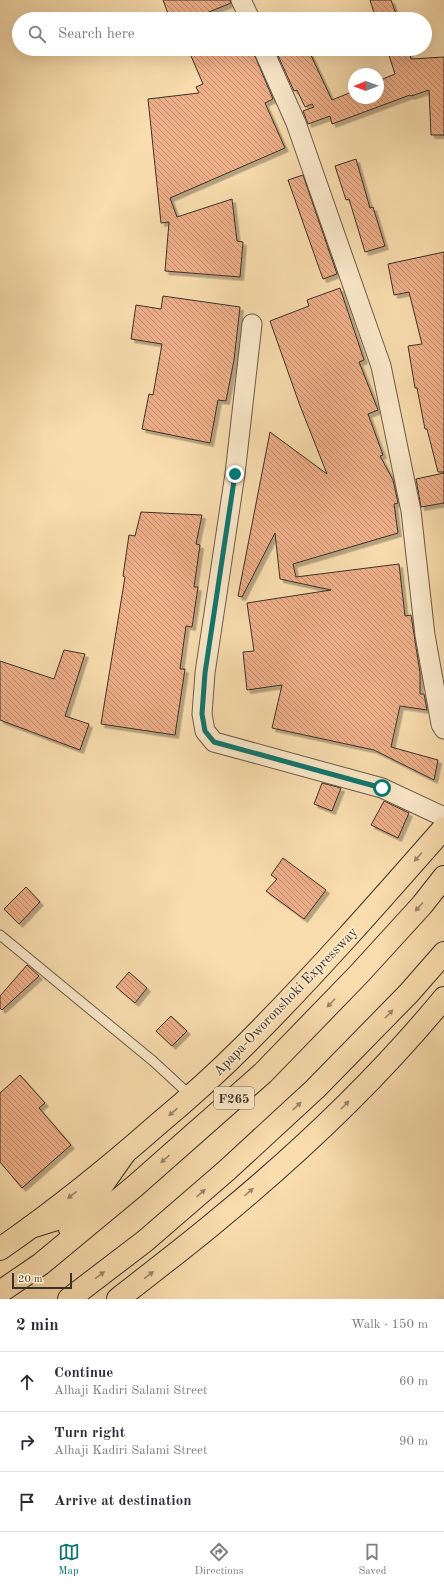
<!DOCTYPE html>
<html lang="en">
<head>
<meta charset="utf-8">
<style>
  body { margin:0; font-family:"Old Standard TT",serif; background:#f2f2f3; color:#2b2b33 }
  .compass { position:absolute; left:348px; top:68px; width:36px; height:36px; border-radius:50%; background:#fff; box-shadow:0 4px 16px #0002; rotate:269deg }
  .scale { position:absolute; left:12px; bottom:10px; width:60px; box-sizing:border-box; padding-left:4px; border:2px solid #3b3128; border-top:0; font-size:11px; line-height:14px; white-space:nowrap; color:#3b3128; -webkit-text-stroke:3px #fbe9ca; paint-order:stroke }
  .stop { position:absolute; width:12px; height:12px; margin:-9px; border:3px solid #0f766e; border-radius:50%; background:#fff }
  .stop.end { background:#0f766e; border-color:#fff; box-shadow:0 1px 4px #0008 }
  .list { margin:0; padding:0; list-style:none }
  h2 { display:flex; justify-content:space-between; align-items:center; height:52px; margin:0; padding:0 16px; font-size:17px }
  h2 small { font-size:13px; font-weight:400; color:#7c7c81 }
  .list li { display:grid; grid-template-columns:26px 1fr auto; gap:12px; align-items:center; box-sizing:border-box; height:60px; padding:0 16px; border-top:1px solid #e1e1e2 }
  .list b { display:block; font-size:15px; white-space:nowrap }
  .list p { margin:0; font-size:13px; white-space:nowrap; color:#7c7c81 }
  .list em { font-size:13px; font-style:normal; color:#7c7c81 }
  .icon { flex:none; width:22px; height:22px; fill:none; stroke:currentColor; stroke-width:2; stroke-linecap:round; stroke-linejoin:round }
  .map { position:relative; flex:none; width:444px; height:1299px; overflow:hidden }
  .search { position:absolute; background:#fff; box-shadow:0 4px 16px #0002; left:12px; right:12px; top:12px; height:44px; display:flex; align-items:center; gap:10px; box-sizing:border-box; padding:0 14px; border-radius:22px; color:#7c7c81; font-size:15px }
  .sheet { height:232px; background:#fff }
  nav { display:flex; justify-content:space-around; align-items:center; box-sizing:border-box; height:56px; border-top:1px solid #e1e1e2; background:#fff; font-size:11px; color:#7c7c81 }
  nav a { display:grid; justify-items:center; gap:2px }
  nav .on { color:#0f766e }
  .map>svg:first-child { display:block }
  .building { fill:url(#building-back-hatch); stroke:#3b3128; filter:url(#shadow) }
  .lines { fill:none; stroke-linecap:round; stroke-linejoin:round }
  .service-casing { stroke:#6a5c4a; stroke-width:11 }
  .minor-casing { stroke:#6a5c4a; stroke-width:21 }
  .primary-casing { stroke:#3b3128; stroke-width:24 }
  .motorway-casing { stroke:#3b3128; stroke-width:24 }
  .service { stroke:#fbe9ca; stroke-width:9 }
  .minor { stroke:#fbe9ca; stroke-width:19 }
  .primary { stroke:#f9ddae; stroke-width:22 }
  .motorway { stroke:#f9ddae; stroke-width:22 }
  .oneway { fill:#9a876b }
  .route { stroke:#0f766e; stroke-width:5 }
  .labels { text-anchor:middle; stroke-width:3.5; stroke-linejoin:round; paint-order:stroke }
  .shield { fill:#fbe9ca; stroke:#756859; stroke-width:1 }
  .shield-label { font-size:13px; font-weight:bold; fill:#3b3128 }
  .street-label { font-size:14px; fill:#3b3128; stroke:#fbe9ca }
</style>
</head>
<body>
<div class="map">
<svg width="444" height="1299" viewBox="0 0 444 1299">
  <defs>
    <pattern id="building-back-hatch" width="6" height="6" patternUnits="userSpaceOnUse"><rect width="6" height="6" fill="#eeaf89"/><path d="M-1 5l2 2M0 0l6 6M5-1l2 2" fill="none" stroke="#c28f70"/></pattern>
    <filter id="shadow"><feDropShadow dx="3.5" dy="3.5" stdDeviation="0" flood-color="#0004"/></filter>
  </defs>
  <rect width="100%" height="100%" fill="#f9ddae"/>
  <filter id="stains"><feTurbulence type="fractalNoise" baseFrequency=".005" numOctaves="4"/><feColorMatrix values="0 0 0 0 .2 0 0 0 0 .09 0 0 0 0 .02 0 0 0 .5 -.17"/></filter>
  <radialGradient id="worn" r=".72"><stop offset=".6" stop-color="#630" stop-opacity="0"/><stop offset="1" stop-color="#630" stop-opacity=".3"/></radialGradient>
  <g class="building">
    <polygon points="163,0 230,0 231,3 192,19 170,19"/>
    <polygon points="370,0 391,0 398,19 376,19"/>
    <polygon points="188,49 252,49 273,99 265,103 285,148 170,198 177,217 232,199 237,241 243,242 240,277 165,271 169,222 161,223 148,99 199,93 196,87 203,84"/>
    <polygon points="275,49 308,49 332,100 354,91 354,98 378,98 378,81 395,74 387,49 408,49 411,59 444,57 444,135 431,135 429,90 411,96 410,95 332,124 330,116 308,124 303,111 314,107 312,104 305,107 297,90 294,91"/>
    <polygon points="356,159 370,208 373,207 385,246 365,252 349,199 346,200 335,166"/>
    <polygon points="303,175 337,274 323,279 288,180"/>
    <polygon points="444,252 444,472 438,472 427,429 425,429 417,388 415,388 408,346 422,344 409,292 394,295 388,264"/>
    <polygon points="340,288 364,360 359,362 378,410 368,414 383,455 380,456 393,480 398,503 394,504 398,533 293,564 296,577 399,564 405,616 411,615 420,673 420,694 424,694 427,710 400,706 391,747 438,760 434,780 374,750 272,728 282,685 247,690 243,652 254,651 247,603 331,590 280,579 275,533 242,597 238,596 270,432 327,474 299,403 270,321 309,306 307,300"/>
    <polygon points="163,296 240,307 234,360 226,401 218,400 210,443 142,429 149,394 153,395 162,344 131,339 136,305 161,309"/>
    <polygon points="444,473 444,503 421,507 416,479"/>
    <polygon points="141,512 202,515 196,544 200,545 194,587 198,587 192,627 186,626 180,669 185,669 175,735 101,724 125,577 123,576 129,535 135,536"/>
    <polygon points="64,650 85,654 65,716 89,724 80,750 0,720 0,661 54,679"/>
    <polygon points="322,783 341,788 332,811 314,804"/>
    <polygon points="384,801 409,813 398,838 371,825"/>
    <polygon points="283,858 326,890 304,919 266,891 277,879 271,875"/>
    <polygon points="26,887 40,902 19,924 4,909"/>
    <polygon points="27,965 39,976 2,1010 0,1008 0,996"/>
    <polygon points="129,972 147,988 135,1003 116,987"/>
    <polygon points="171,1016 187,1031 172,1046 156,1031"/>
    <polygon points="20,1075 45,1103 39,1108 71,1145 22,1188 0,1162 0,1093"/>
  </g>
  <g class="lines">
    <g class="service-casing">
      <polyline id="service" points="0,935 153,1061 191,1096"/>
    </g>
    <g class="minor-casing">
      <g id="minor">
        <polyline points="241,0 250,19"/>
        <polyline points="263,49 296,123 381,366 411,511 425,635 441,724 444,729"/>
        <polyline points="252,324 235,474 205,673 202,714 205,731 214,742 382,788 444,817"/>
      </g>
    </g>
    <g class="primary-casing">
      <g id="primary">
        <path d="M0,1249c55,-38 107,-80 157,-124 30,-25 59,-51 87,-79 70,-70 135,-144 200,-218"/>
        <path d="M118,1299c34,-27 69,-53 102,-81 79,-65 159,-141 224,-220"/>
      </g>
    </g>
    <g class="motorway-casing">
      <g id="motorway">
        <polyline points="31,1227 85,1210"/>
        <polyline points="70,1229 84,1211 124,1154"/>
        <polyline points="0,1292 41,1264 135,1186 263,1073 359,974 422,905 444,877"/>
        <polyline points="69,1299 145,1241 226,1171 315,1089 409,993 444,953"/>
      </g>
    </g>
    <use href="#service" class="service"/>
    <use href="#minor" class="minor"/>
    <use href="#primary" class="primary"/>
    <use href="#motorway" class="motorway"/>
  </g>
  <defs><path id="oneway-solid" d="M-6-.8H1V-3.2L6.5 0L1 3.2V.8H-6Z"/></defs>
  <g class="oneway">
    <use href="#oneway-solid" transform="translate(418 857) rotate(131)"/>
    <use href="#oneway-solid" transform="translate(419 907) rotate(132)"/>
    <use href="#oneway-solid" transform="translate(331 1003) rotate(134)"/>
    <use href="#oneway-solid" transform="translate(389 1014) rotate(-46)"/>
    <use href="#oneway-solid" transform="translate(345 1105) rotate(-46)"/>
    <use href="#oneway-solid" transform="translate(297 1106) rotate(-43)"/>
    <use href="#oneway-solid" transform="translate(173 1112) rotate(139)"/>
    <use href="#oneway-solid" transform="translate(165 1159) rotate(139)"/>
    <use href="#oneway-solid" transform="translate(249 1192) rotate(-41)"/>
    <use href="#oneway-solid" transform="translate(201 1193) rotate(-41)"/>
    <use href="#oneway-solid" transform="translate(72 1195) rotate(142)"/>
    <use href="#oneway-solid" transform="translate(100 1275) rotate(-37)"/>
    <use href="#oneway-solid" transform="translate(149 1275) rotate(-38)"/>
  </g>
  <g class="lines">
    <polyline class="route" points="235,474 205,673 202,714 205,731 214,742 382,788"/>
  </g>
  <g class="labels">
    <rect class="shield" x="214" y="1087" width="40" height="22" rx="3"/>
    <g class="shield-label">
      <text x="234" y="1103">F265</text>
    </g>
    <g class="street-label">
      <text transform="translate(285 1001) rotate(-46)" y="5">Apapa-Oworonshoki Expressway</text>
    </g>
  </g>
  <rect width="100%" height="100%" filter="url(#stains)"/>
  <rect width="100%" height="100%" fill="url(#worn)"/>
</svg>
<svg class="compass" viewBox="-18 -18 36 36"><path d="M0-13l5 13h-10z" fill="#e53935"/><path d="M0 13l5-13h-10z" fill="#7c7c81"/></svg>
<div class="scale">20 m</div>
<div class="stop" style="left:382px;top:788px"></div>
<div class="stop end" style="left:235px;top:474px"></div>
<div class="search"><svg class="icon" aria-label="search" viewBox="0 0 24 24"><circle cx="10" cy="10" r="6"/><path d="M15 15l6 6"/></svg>Search here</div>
</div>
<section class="sheet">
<h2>2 min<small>Walk · 150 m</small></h2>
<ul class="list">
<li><svg class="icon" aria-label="ahead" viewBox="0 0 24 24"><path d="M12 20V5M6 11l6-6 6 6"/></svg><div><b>Continue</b><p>Alhaji Kadiri Salami Street</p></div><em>60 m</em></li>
<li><svg class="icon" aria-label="right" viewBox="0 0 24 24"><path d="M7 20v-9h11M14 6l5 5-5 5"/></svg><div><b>Turn right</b><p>Alhaji Kadiri Salami Street</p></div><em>90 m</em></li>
<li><svg class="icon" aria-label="arrive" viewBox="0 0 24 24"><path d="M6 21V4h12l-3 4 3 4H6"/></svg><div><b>Arrive at destination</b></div></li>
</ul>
</section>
<nav>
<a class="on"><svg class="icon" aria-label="map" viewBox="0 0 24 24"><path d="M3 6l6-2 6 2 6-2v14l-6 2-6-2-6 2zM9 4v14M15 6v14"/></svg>Map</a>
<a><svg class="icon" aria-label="directions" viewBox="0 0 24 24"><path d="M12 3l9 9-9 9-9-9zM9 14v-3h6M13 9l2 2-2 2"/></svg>Directions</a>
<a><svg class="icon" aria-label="saved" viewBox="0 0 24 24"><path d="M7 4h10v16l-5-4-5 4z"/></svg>Saved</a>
</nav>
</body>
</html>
